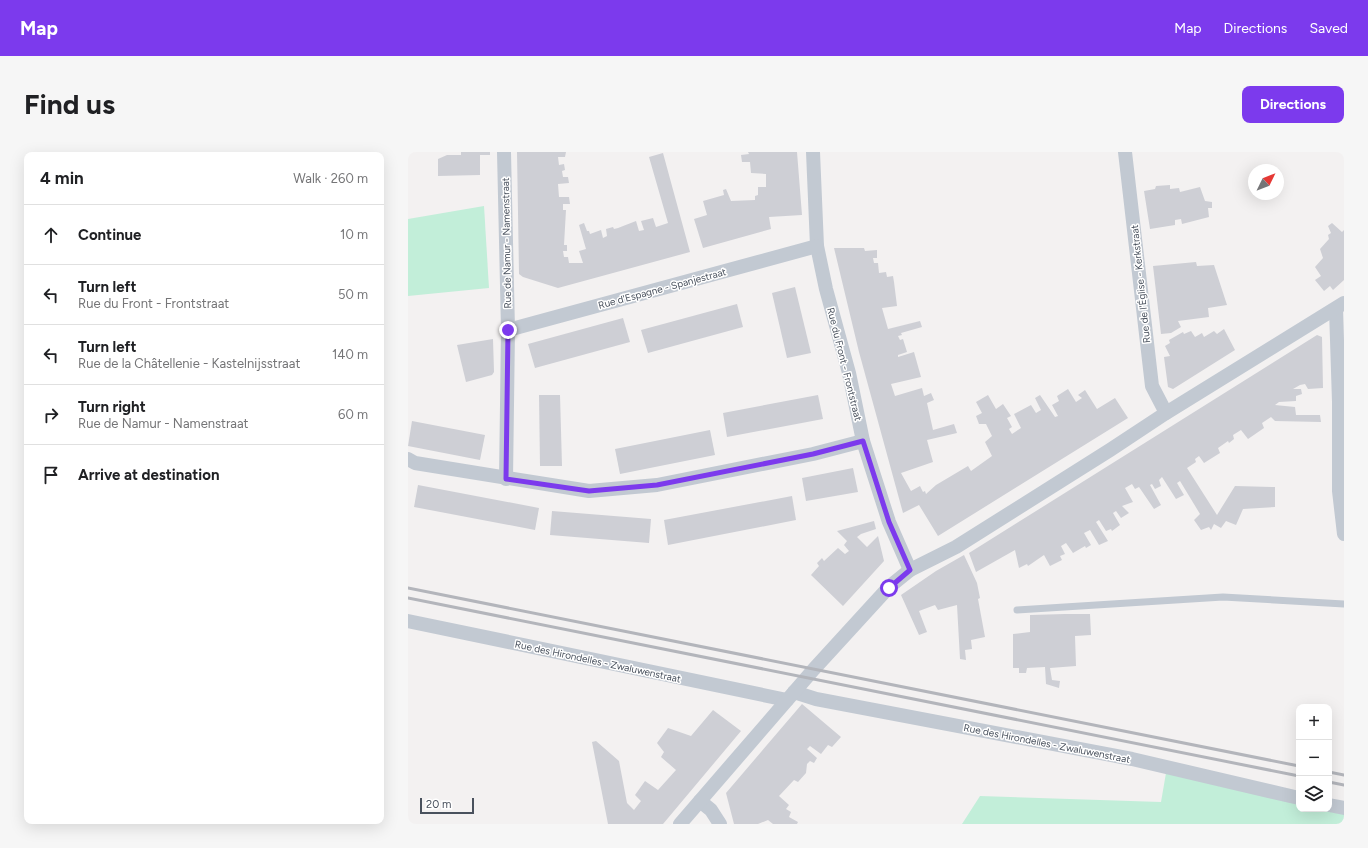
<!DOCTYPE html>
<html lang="en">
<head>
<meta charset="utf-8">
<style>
  body { margin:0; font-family:Figtree,sans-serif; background:#f6f6f6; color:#202124 }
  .controls { position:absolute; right:12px; bottom:12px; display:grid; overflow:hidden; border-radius:8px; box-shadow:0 4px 16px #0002 }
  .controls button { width:36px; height:36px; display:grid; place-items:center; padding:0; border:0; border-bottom:1px solid #e0e0e0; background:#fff; color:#202124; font:20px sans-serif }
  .compass { position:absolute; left:840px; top:12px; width:36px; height:36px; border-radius:50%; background:#fff; box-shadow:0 4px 16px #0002; rotate:47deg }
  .scale { position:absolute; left:12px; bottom:10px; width:54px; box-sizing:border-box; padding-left:4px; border:2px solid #49515d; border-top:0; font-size:11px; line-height:14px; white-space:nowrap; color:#49515d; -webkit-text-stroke:3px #fff; paint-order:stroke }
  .stop { position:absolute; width:12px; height:12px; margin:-9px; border:3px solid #7c3aed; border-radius:50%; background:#fff }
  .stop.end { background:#7c3aed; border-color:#fff; box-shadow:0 1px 4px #0008 }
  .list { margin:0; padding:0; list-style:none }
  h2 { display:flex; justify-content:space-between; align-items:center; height:52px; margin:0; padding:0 16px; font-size:17px }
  h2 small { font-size:13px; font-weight:400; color:#757577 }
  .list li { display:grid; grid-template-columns:26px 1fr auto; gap:12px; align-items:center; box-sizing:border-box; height:60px; padding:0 16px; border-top:1px solid #e0e0e0 }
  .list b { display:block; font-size:15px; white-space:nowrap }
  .list p { margin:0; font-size:13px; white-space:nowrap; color:#757577 }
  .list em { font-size:13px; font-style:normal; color:#757577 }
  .icon { flex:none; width:22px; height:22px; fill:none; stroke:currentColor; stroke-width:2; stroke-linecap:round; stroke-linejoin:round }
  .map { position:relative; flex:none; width:936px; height:672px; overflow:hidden; border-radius:8px }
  header { display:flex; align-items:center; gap:24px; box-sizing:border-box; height:56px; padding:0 20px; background:#7c3aed; color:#fff }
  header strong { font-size:19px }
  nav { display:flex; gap:22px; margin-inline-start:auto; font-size:14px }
  .intro { display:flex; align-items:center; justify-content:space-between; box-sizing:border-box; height:96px; padding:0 24px }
  h1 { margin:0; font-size:28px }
  .button { padding:10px 18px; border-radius:8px; background:#7c3aed; color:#fff; font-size:14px; font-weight:700 }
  main { display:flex; gap:24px; padding:0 24px }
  aside { flex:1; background:#fff; border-radius:8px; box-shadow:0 4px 16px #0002 }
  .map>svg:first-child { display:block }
  .green { fill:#c2eed9 }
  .building { fill:#cecfd5 }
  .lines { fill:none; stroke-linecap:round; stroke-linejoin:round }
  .service { stroke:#c2c9d2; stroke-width:7 }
  .minor { stroke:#c2c9d2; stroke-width:14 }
  .rail { stroke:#b3b5bb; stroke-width:3 }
  .route { stroke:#7c3aed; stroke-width:5 }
  .labels { text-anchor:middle; stroke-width:3; stroke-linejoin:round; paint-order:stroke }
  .street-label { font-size:10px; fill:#49515d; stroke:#fff }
</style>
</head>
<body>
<header>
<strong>Map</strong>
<nav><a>Map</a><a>Directions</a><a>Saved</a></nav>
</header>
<div class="intro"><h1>Find us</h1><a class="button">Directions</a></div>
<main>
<aside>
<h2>4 min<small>Walk · 260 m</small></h2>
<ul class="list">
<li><svg class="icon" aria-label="ahead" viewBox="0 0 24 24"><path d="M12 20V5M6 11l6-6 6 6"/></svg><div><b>Continue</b></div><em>10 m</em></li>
<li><svg class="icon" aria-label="left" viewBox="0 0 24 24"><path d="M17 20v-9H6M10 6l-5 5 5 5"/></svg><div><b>Turn left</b><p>Rue du Front - Frontstraat</p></div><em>50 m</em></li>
<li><svg class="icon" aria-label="left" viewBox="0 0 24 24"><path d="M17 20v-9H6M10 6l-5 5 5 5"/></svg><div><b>Turn left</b><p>Rue de la Châtellenie - Kastelnijsstraat</p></div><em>140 m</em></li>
<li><svg class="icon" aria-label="right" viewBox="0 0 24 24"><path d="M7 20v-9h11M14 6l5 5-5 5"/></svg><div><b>Turn right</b><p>Rue de Namur - Namenstraat</p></div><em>60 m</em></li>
<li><svg class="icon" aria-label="arrive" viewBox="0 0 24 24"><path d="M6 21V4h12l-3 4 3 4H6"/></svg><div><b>Arrive at destination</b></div></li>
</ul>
</aside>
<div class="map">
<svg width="936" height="672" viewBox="0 0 936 672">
  <rect width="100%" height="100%" fill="#f3f1f1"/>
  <g class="green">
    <polygon points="76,54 81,136 0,144 0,67"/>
    <polygon points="758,621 891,650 891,657 921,657 936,660 936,672 554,672 572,644 753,650"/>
  </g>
  <g class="building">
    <polygon points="53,0 82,0 82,3 72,3 72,23 30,24 30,7 39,3 53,3"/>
    <polygon points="109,0 158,0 157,5 150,5 151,13 156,12 157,18 154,19 155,25 160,25 161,31 150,32 151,45 161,45 162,52 155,52 155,58 158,58 156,93 159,93 159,99 155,99 156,105 160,105 161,111 175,111 171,99 178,97 171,73 176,71 179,79 181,79 182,82 193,78 195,86 199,84 198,77 205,75 206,77 210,76 228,69 231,79 236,78 233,69 245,66 248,75 260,71 241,5 255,1 282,100 150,136 115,125 111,122"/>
    <polygon points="340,0 389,0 394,63 361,65 363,77 295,96 286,67 299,63 295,49 316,43 315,38 318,37 323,49 347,48 347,44 350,43 350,35 358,35 358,22 343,21 342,10 334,10 333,3 341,2"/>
    <polygon points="762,33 762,37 771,36 772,40 792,35 797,49 804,50 804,56 800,56 801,65 774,72 773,67 767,68 767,73 742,77 736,39 747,37 748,34"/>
    <polygon points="924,71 934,80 936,78 936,128 925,138 922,134 916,139 907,128 913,124 907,115 915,106 912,97 921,87 920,83 923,81 920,74"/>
    <polygon points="426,96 456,96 457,99 469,98 469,106 465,106 466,111 470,111 471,121 478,120 479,125 485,124 486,130 489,154 474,156 480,177 512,169 514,175 493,181 494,183 490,184 492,188 495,187 499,200 490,203 490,205 506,200 513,225 483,232 487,244 514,236 516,244 523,241 526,248 519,251 525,278 546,272 549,281 519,288 525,310 493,321 503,339 512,334 515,340 517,339 518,342 528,333 560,314 563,319 584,304 577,290 584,284 578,272 571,272 568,264 574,261 568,250 580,243 588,257 595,252 603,264 599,266 604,275 601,277 604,282 613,276 606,262 623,253 628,261 633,258 627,246 632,243 647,265 650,264 644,253 651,249 649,244 660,237 668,250 674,246 670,243 677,238 689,257 707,246 720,266 530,384 511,353 495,361 451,200"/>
    <polygon points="788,110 789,114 806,113 819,153 800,156 801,165 770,169 773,175 763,181 753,182 745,114"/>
    <polygon points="387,135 403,201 379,206 364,141"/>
    <polygon points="329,152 335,175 240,201 233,178"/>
    <polygon points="215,166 222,190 127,216 120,192"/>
    <polygon points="816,177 827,198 765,237 760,235 756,205 762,204 757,194 762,191 761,188 775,180 776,182 783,179 787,185 794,181 796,185 806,179 809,182"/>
    <polygon points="909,183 914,185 915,236 900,237 897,232 892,233 885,237 893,237 894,242 888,244 888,249 871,250 867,253 887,255 888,263 912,263 913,270 867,269 863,265 854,271 856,276 840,287 833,278 825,283 826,287 821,291 820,289 810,296 812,301 796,311 791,304 787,307 788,310 779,316 809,363 827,334 867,335 867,355 835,357 828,373 818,369 813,376 806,372 803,378 801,375 793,378 786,368 792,362 772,329 769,331 776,343 768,347 754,325 751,328 753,334 747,337 744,332 742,333 753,353 746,357 731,335 727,337 724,332 717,336 725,350 714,354 721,361 713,366 708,359 705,361 712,373 704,379 703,377 698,379 691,368 688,370 700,389 691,393 682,378 676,381 683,393 678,396 677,394 665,401 658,391 653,394 657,402 652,404 654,408 642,414 636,403 620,414 619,412 611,416 607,398 568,420 561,401"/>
    <polygon points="85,187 86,220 84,223 58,230 49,193"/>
    <polygon points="131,243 152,243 154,314 132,314"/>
    <polygon points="410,243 415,267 319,285 315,261"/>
    <polygon points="4,269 77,283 72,308 0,294"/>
    <polygon points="302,278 307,303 212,322 207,297"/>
    <polygon points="445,316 450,340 398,349 394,326"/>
    <polygon points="10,333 131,356 127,378 6,355"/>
    <polygon points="384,344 388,368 260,393 256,368"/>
    <polygon points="144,359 243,367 241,391 142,383"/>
    <polygon points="466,369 468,377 453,382 449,385 459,395 470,384 476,409 435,454 403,423 411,414 409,411 414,406 416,409 430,396 437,402 441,399 436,393 439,389 429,379"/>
    <polygon points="556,403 569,431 572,446 570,447 577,485 563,488 564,497 557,498 558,508 552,507 549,453 530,458 527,453 511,459 519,480 511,483 493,443 528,419"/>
    <polygon points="657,462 682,462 683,483 667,484 668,514 642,516 644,528 652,529 651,536 638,532 637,515 619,516 618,521 611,521 611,516 605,516 605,482 622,480 622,463"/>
    <polygon points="394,552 433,585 424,595 420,593 413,602 402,594 399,597 409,606 406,611 402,609 399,612 398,621 390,630 386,628 371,644 381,653 378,657 383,660 381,665 390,670 389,672 365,672 360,668 350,672 326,672 318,641"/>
    <polygon points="305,558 333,579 255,672 200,672 184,590 188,589 211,609 219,651 226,658 233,649 227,643 237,629 250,638 268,618 253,605 256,600 249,591 260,576 283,584"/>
  </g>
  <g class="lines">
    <polyline class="service" points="609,458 815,445 936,452"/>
    <g class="minor">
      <polyline points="96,0 100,178 98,327"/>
      <polyline points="405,0 409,94 418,137 441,221 455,289 481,370 502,418"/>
      <polyline points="717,0 744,234 758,261"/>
      <polyline points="928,157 931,250 931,339 936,382"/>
      <polyline points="100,178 409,94"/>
      <polyline points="0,307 7,311 181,339 249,333 405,302 455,289"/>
      <polyline points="0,469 379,548"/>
      <polyline points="386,540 408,547 724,607 891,646"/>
      <polyline points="292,649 303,658 312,672"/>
      <polyline points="921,653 936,656"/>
      <polyline points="272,672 406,517 481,435 502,418 548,395 702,298 758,261 936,151"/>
    </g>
    <g class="rail">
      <polyline points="0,436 891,614"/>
      <polyline points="0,446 891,624"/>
      <polyline points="921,620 936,623"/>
      <polyline points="921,630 936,633"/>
    </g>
  </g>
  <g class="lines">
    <polyline class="route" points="100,178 98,327 181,339 249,333 405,302 455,289 481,370 502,418 481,436"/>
  </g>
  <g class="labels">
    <g class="street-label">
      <text transform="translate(98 91) rotate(-91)" y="4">Rue de Namur - Namenstraat</text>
      <text transform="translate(732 132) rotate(-96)" y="4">Rue de l'Église - Kerkstraat</text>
      <text transform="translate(254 136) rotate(-15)" y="4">Rue d'Espagne - Spanjestraat</text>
      <text transform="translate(437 212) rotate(76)" y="4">Rue du Front - Frontstraat</text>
      <text transform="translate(190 509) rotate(12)" y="4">Rue des Hirondelles - Zwaluwenstraat</text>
      <text transform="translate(639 591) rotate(11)" y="4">Rue des Hirondelles - Zwaluwenstraat</text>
    </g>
  </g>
</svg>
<div class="controls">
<button>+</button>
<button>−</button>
<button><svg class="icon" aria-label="layers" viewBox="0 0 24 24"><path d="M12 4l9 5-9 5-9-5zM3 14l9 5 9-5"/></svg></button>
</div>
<svg class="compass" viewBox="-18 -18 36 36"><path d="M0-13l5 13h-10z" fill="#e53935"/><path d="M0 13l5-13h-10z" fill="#757577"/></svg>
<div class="scale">20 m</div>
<div class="stop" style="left:481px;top:436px"></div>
<div class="stop end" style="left:100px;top:178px"></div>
</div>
</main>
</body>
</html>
